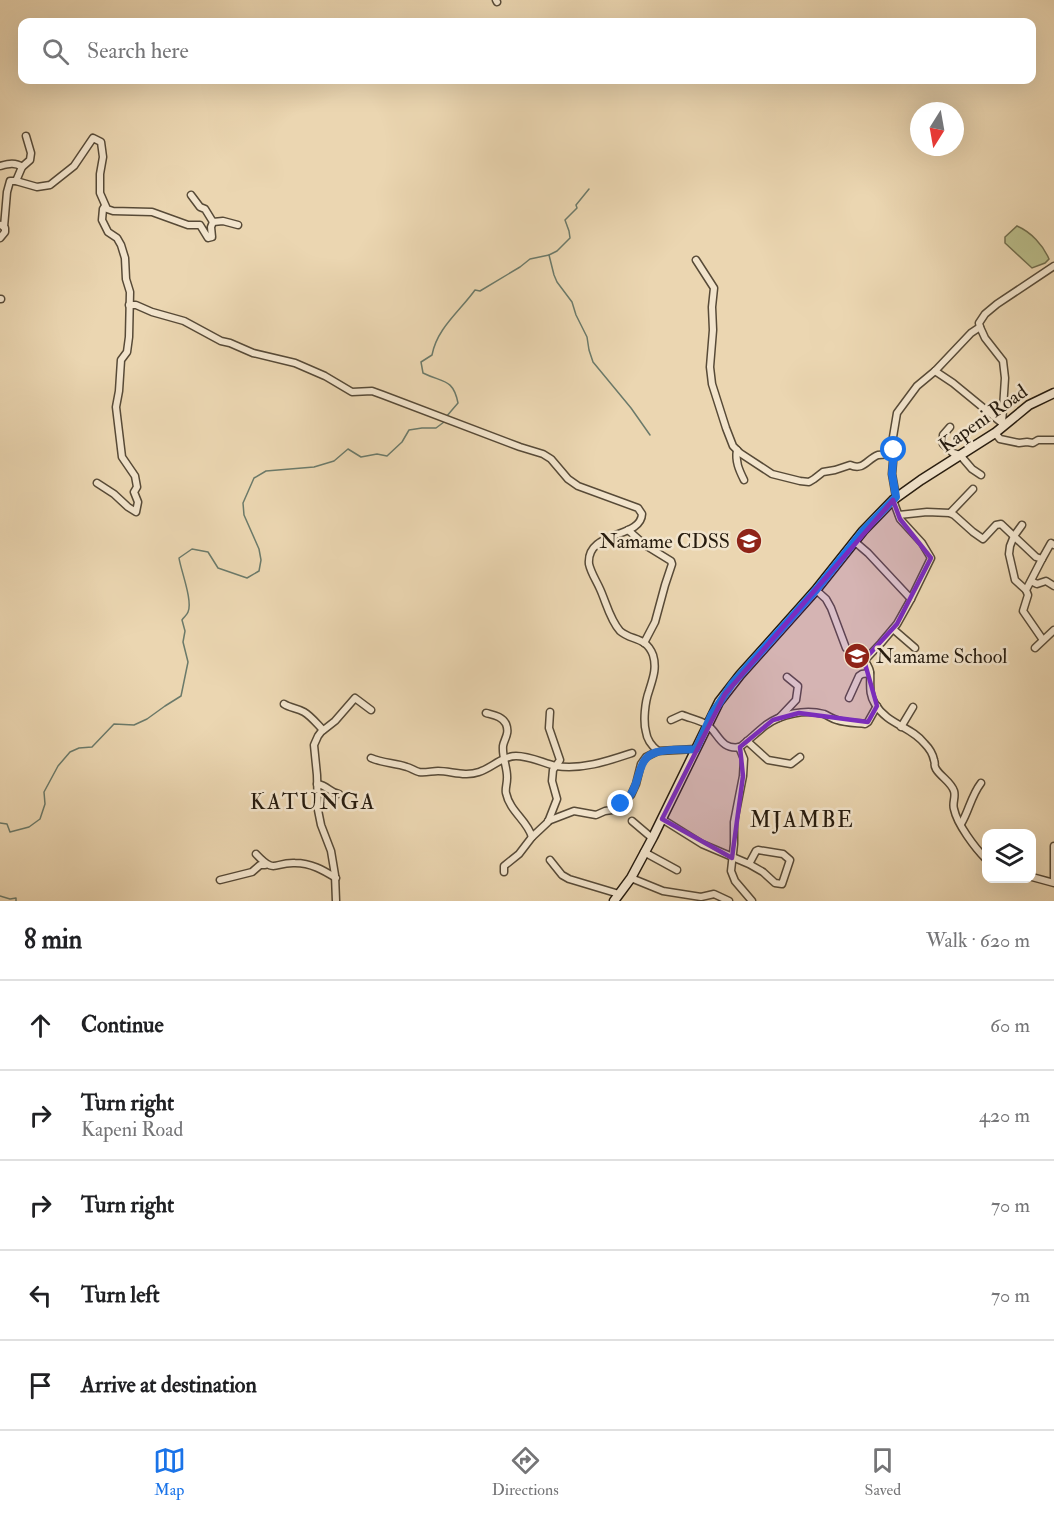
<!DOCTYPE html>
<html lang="en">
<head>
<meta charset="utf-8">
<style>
  body { margin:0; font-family:"IM FELL Double Pica",serif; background:#f6f6f6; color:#202124 }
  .controls { position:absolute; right:18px; bottom:18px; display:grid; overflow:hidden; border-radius:12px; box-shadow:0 6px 24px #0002 }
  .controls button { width:54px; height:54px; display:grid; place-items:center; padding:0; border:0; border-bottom:2px solid #e0e0e0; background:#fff; color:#202124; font:30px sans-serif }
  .compass { position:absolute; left:910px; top:102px; width:54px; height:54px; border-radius:50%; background:#fff; box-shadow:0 6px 24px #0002; rotate:191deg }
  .stop { position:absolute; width:18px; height:18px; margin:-14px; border:4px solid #1a73e8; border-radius:50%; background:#fff }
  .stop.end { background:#1a73e8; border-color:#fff; box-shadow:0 2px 6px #0008 }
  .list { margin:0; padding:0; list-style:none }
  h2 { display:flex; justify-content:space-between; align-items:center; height:78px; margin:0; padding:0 24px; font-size:26px }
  h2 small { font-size:20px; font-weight:400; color:#757577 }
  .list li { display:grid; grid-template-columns:39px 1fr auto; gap:18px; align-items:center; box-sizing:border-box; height:90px; padding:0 24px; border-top:2px solid #e0e0e0 }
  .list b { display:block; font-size:22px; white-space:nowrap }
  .list p { margin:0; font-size:20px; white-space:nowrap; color:#757577 }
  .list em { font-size:20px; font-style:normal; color:#757577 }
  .icon { flex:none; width:33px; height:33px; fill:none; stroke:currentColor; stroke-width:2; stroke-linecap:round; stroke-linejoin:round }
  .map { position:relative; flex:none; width:1054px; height:901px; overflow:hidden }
  .search { position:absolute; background:#fff; box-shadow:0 6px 24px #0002; left:18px; right:18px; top:18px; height:66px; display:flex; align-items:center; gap:15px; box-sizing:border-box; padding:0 21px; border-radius:12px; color:#757577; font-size:22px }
  .sheet { height:528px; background:#fff }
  nav { display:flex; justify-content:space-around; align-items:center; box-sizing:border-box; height:84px; border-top:2px solid #e0e0e0; background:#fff; font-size:16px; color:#757577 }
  nav a { display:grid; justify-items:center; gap:3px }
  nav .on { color:#1a73e8 }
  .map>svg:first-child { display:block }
  .green { fill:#b9bd8a; stroke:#706c4c; stroke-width:1.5 }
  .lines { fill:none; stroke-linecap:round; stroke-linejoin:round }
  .stream { stroke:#6b7a6a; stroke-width:1.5 }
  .street-casing { stroke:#574a37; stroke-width:9 }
  .secondary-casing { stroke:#261b0e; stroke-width:11 }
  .street { stroke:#f2e4cc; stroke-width:6 }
  .secondary { stroke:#f2e4cc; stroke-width:8 }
  .route { stroke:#1a73e8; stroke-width:8 }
  .marked { fill:#7b2cbf; fill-opacity:0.2; stroke:#7b2cbf; stroke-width:4.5; stroke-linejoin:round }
  .labels { text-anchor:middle; stroke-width:5; stroke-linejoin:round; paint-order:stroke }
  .street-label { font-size:20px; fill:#261b0e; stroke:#f2e4cc }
  .poi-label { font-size:20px; fill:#261b0e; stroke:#f2e4cc; text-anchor:end }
  .quarter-label { font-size:22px; letter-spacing:1.5px; fill:#261b0e; stroke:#f2e4cc }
</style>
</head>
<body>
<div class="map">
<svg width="1054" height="901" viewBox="0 0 1054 901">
  <rect width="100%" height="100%" fill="#ebd6b1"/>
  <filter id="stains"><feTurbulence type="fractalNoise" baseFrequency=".00333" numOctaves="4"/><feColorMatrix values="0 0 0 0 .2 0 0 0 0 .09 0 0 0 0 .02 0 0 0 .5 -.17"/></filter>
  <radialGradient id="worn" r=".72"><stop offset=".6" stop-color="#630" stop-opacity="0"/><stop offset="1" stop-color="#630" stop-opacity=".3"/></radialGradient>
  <path class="green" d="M1017,226c14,6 26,19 32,33l-4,4 -13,5 -27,-25v-6z"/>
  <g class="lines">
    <g class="stream">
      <polyline points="589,189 576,205 577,208 565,220 569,231 570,238 557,251 549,255 554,275 557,282 572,302 576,315 587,337 589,350 593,362 631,408 650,435"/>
      <path d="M446,417l12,-14c-5,-25 -15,-20 -35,-30l-2,-11 11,-7c5,-27 28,-44 43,-65l5,1 40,-24 10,-8 19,-4"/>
      <path d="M0,823l7,1 3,8 19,-5 11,-8 5,-15 -1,-12 14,-26 12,-14 9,-4 13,-1 22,-23 20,1 13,-6 18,-13 16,-10 7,-34 -5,-20 2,-11 -3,-11c2,-3 5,-5 6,-8 5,-11 -7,-41 -9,-54l13,-9 16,3 10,16 29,10 12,-7 2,-11 -2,-11 -15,-34 -1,-12 11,-25 12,-7 48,-4 20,-6 14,-12 13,8 16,-3 10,2 15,-14 7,-12 13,-2h14l8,-6"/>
      <polyline points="0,896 10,899 16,898 16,901"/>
    </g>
    <g class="street-casing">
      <g id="street">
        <polyline points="496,0 497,2"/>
        <polyline points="26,136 31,153 30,160 22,167 16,181 37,187 50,185 74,166 93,138 101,142 103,157 100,174 100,193 107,209 113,211 152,212 188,225 200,225 208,238 212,237 211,227 213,222"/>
        <path d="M0,166c8,-2 15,-4 22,1"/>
        <polyline points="191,195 200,207 205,209 213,222 223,221 238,225"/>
        <polyline points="4,227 7,192 10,181 16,181"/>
        <polyline points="0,238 5,232 5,228 1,225"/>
        <path d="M696,260l18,28 -2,19 1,23 -3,37 2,17 14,44 7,18 7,7 32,21 28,7 9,1 5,-3 9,-7 12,-2 15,-5c14,6 17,-6 28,-10 5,-1 11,0 16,-1"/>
        <polyline points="0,299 1,299"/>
        <path d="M129,305h7l16,7 32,9 37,20 9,2 23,10 42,10 30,13 27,16 20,-1 11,4 137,52 23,7 8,5 17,20 10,7 60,22 4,6c-1,25 -56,16 -53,50 2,9 7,16 11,25 6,13 10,31 20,42 11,10 26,5 33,24 4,13 0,23 -4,36 -4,11 -6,30 -3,41 1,8 7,15 12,19l38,-2"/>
        <polyline points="935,371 953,383 1003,424"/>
        <polyline points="1002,424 1005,378 1003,361 985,338 980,327 979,323 985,314 997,304 1054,266"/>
        <polyline points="950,427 943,435 943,444 953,453 960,455 972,469 981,475"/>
        <polyline points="995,433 1000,439 1019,443 1027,442 1033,443 1038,440 1054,440"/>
        <path d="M737,450c-2,11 2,20 7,30"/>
        <polyline points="97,483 114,494 128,507 136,512 138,502 134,492 137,487 135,476 122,457 116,407 119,391 121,360 127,352 129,337 130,292 126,279 125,258 121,245 117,238 108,232 102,220 103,209 105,206"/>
        <polyline points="896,497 892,474 894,450 893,437 897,413 917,386 935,371 971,333 980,327"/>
        <path d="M893,500l7,19 22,24 9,15 -20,41 -14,25 -16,19 -16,17c1,4 5,8 5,12 1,12 -2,21 5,32 13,21 36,22 50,40 4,4 8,11 9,16 2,6 -1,3 2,9 5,8 15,13 18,22 2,6 -2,12 0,18 3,15 21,39 32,50"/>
        <polyline points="950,513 973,489"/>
        <polyline points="899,515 927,512 950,513 954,515 973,532 983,539 996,525 1001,524 1036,557 1042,559 1051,543 1054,545"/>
        <polyline points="1022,525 1014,536 1010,546 1009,554 1015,580 1026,590"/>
        <polyline points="628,530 645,545 671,561 672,564 665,585 655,622 644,643"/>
        <polyline points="854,541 868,553 911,599"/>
        <polyline points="1042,559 1026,590 1028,595 1023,611 1043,640"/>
        <polyline points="1031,581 1037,584 1046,581 1054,586"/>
        <polyline points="816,590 826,599 831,608 846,648 854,652 862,661 867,665"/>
        <polyline points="893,629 915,648"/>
        <polyline points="1035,648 1054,630"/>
        <polyline points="849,698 859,676 862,674 870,673"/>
        <path d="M284,704c6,4 13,4 20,8 7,4 13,12 19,18"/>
        <path d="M486,713c7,2 16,3 20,11 4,10 -2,15 -3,22 -1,12 5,23 4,33 0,5 -2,10 -1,14 4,19 21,27 26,44"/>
        <polyline points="779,718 796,700 798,686 787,677"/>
        <path d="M671,720l11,-5c7,3 17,5 24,9 12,7 14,27 34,23 9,-7 17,-15 26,-22 15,-11 39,-16 58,-11 5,2 8,5 13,6 8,3 19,3 28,4l3,-2 9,-16"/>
        <polyline points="901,727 913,707"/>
        <polyline points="747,741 768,760 791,764 800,757"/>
        <polyline points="739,747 744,759 743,776 734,822 734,844 731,871 735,881 752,901"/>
        <path d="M371,758c11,5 24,5 36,9 4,1 8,4 12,5 6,1 13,-1 19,-1 13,0 27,6 41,1 13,-4 23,-16 37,-16 14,0 27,7 40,10 26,4 52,-5 76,-13"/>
        <path d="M317,784c12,2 11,8 22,10"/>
        <polyline points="662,819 702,844 749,864 763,872 775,883 782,884 790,860 783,854 758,850 756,851 749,864"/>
        <polyline points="548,821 574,811 596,815 605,811 612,810 621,804 631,795 636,784 641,764 646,757 658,751"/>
        <polyline points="632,821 652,838"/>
        <path d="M961,824c8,-13 10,-28 20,-41"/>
        <polyline points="1054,846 1054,879"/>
        <polyline points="644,852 677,870"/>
        <path d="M256,854c20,21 17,8 39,9 16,0 28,7 41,15"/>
        <polyline points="550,860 562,875 569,879 619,894"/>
        <polyline points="504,872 504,866 519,854 532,837 548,822 557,799 552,781 553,770 560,760 549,728 550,712"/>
        <polyline points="1032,877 1054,883"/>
        <polyline points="631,878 663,891 701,897 714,894 729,901"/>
        <polyline points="220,880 252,872 260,865 265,865"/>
        <polyline points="336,901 335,875 331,851 321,825 318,810 317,775 314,745 318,736 321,732 335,721 355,698 371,710"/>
      </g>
    </g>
    <g class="secondary-casing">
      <polyline id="secondary" points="614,901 631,878 653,837 719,702 740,675 816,590 863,531 893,500 921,480 995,433 1029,405 1054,393"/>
    </g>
    <use href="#street" class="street"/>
    <use href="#secondary" class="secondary"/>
  </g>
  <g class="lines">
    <path class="route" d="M621,804c3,-3 8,-6 10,-10 10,-15 6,-37 26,-42 10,-3 28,-2 39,-3l16,-35 20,-30 84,-94 47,-59 33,-34 -4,-23 2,-24"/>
  </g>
  <path class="marked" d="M893,500l7,19 31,39 -34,66 -33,36 13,46 -9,16 -69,-9 -26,7 -33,27 3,29 -11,82 -70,-39 63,-125z"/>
  <defs>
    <g id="school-disc" transform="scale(1.35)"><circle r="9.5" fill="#8f2418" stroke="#f2e4cc"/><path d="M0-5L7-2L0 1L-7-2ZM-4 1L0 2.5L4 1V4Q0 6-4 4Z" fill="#fff"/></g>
  </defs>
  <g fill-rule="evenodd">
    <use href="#school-disc" x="749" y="541"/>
    <use href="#school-disc" x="857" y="656"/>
  </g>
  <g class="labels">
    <g class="street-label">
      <text transform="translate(983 418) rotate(-35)" y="7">Kapeni Road</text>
    </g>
    <g class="poi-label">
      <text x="730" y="548">Namame CDSS</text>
      <text x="876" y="663" text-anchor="start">Namame School</text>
    </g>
    <g class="quarter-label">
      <text x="313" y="809">KATUNGA</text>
      <text x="802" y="827">MJAMBE</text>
    </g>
  </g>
  <rect width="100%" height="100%" filter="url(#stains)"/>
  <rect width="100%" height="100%" fill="url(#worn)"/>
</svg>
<div class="controls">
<button><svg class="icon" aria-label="layers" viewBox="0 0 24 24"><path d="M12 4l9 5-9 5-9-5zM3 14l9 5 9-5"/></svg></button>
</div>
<svg class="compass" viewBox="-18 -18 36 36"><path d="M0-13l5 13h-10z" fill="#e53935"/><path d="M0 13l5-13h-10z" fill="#757577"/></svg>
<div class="stop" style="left:894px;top:450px"></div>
<div class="stop end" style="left:621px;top:804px"></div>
<div class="search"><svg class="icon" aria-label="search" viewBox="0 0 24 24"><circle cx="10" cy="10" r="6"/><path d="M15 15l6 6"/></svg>Search here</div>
</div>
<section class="sheet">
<h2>8 min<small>Walk · 620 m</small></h2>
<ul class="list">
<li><svg class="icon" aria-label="ahead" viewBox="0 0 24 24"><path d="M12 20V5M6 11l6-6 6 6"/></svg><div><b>Continue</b></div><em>60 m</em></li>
<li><svg class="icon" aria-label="right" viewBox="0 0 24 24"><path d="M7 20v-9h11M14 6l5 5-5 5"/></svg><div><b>Turn right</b><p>Kapeni Road</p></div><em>420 m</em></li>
<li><svg class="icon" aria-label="right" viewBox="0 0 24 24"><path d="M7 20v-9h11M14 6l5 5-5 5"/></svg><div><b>Turn right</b></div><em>70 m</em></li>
<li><svg class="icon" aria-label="left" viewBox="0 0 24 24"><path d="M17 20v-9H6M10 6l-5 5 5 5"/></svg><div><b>Turn left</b></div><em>70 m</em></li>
<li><svg class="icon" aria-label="arrive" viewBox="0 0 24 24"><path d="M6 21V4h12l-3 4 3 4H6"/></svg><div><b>Arrive at destination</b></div></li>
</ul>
</section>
<nav>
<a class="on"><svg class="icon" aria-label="map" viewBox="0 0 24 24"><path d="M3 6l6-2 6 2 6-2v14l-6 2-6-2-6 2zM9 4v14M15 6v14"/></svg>Map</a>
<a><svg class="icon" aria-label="directions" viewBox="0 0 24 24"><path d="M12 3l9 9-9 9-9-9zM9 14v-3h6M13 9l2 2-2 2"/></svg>Directions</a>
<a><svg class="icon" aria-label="saved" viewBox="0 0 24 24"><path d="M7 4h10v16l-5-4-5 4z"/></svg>Saved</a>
</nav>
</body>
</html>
